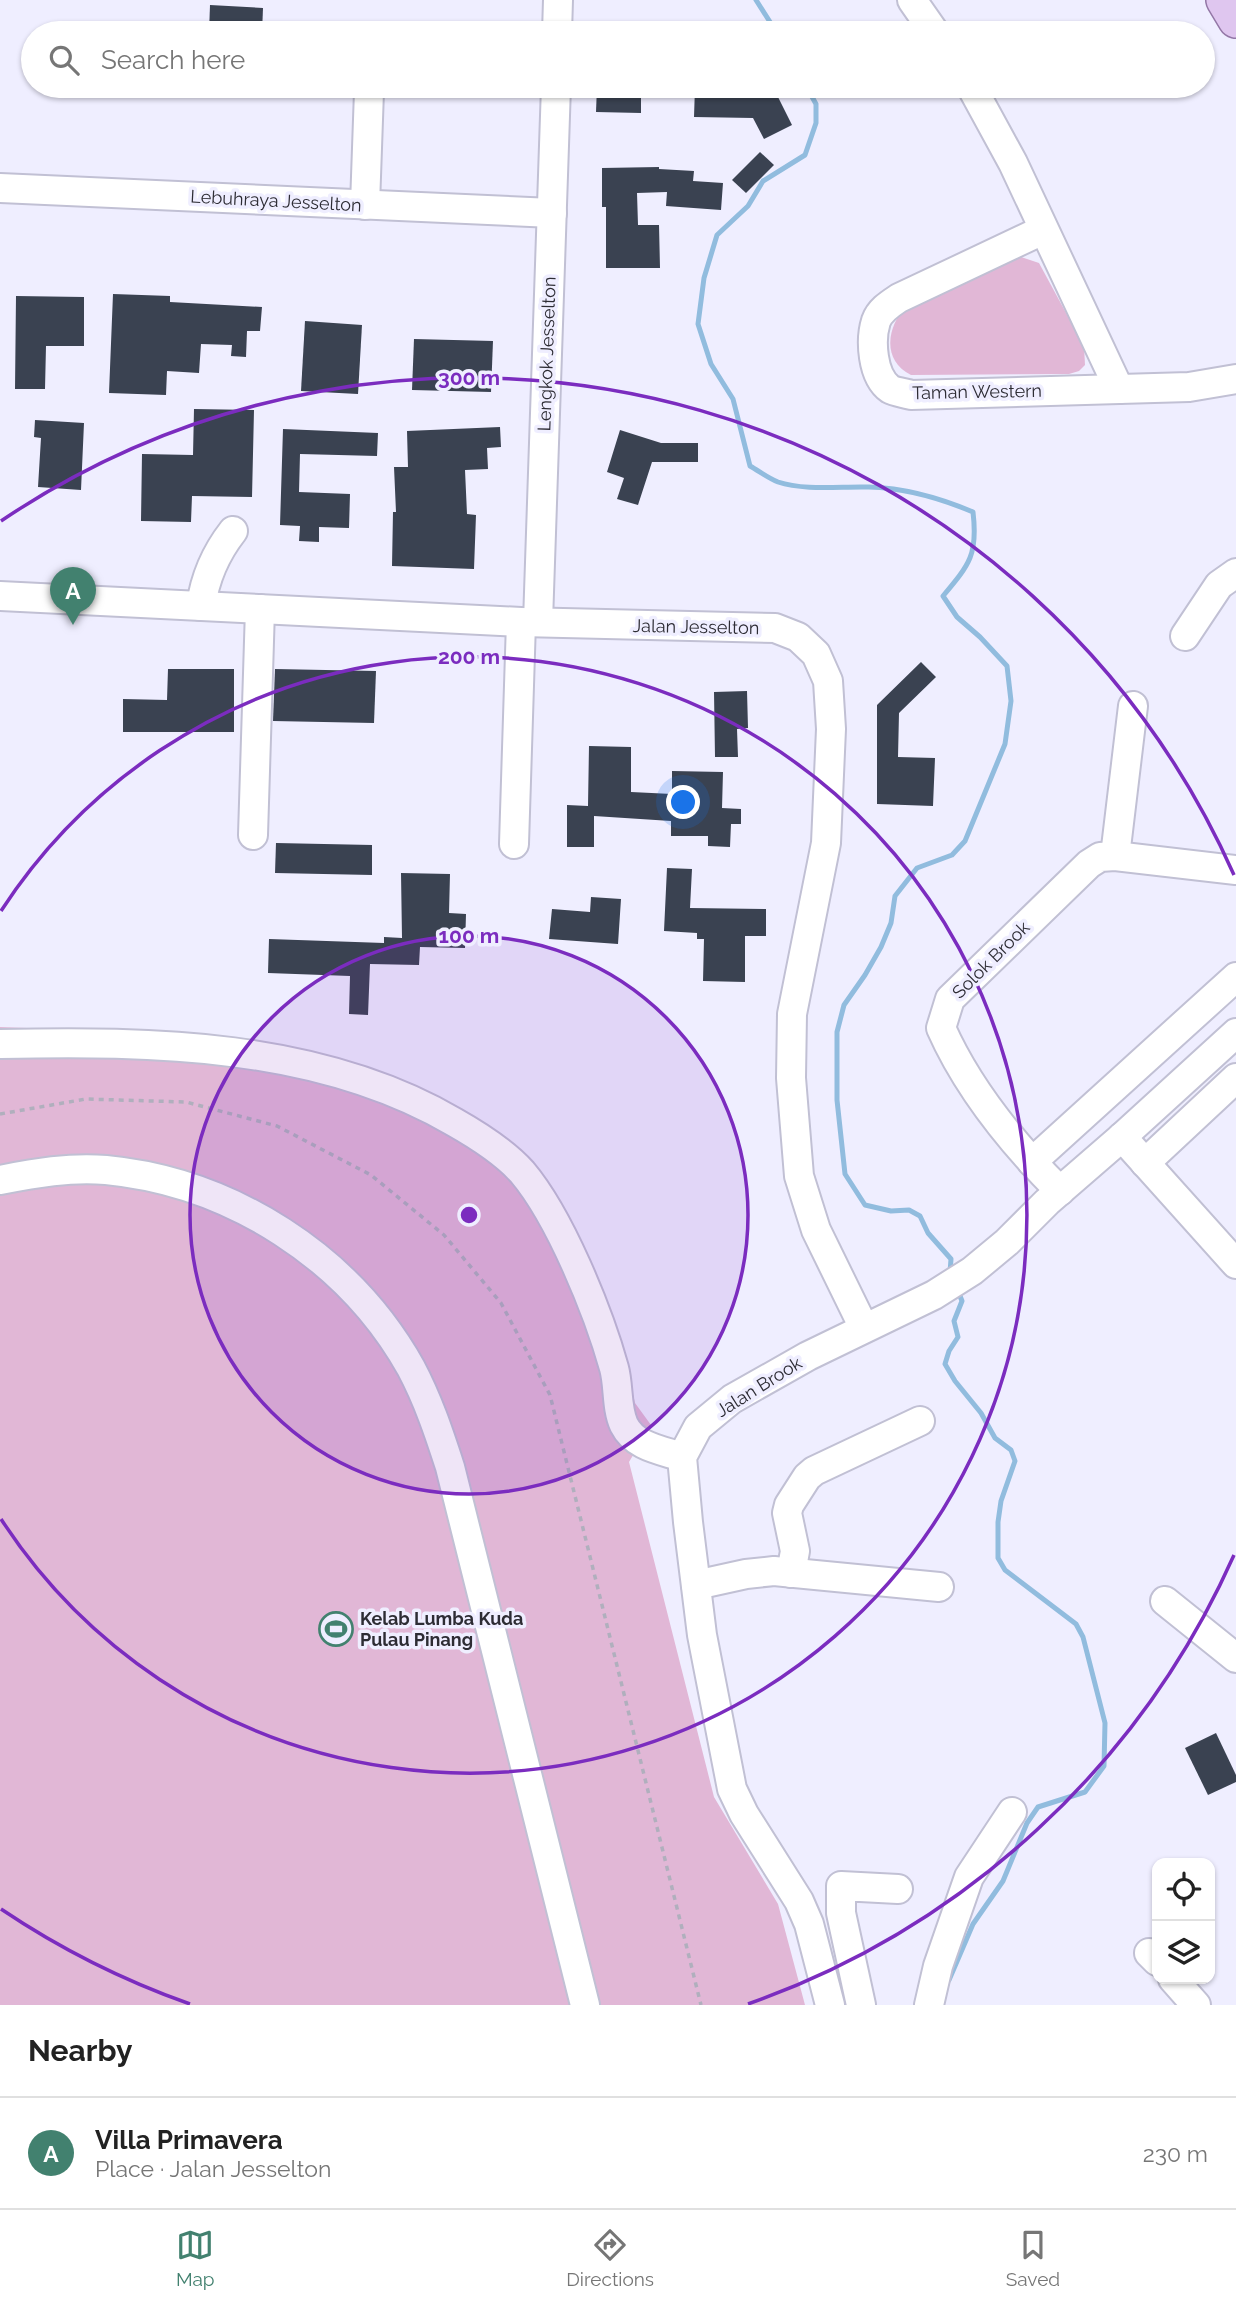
<!DOCTYPE html>
<html lang="en">
<head>
<meta charset="utf-8">
<style>
  body { margin:0; font-family:Raleway,sans-serif; background:#f6f6f6; color:#222 }
  .controls { position:absolute; right:21px; bottom:21px; display:grid; overflow:hidden; border-radius:14px; box-shadow:0 2px 5px #0004 }
  .controls button { width:63px; height:63px; display:grid; place-items:center; padding:0; border:0; border-bottom:2px solid #e0e0e0; background:#fff; color:#222; font:35px sans-serif }
  .you { position:absolute; left:684px; top:803px; width:24px; height:24px; margin:-18px; border:5px solid #fff; border-radius:50%; background:#1a73e8; box-shadow:0 0 0 10px #1a73e833 }
  .badge { display:grid; place-items:center; width:46px; height:46px; border-radius:50%; background:#42816f; color:#fff; font-size:23px; font-weight:700 }
  .pin { position:absolute; translate:-50% -58px; filter:drop-shadow(0 2px 4px #0008) }
  .pin::after { content:''; position:absolute; top:37px; width:24px; height:21px; background:inherit; clip-path:polygon(0 0,100% 0,50% 100%) }
  .list { margin:0; padding:0; list-style:none }
  h2 { display:flex; justify-content:space-between; align-items:center; height:91px; margin:0; padding:0 28px; font-size:30px }
  h2 small { font-size:23px; font-weight:400; color:#767676 }
  .list li { display:grid; grid-template-columns:46px 1fr auto; gap:21px; align-items:center; box-sizing:border-box; height:112px; padding:0 28px; border-top:2px solid #e0e0e0 }
  .list b { display:block; font-size:26px; white-space:nowrap }
  .list p { margin:0; font-size:23px; white-space:nowrap; color:#767676 }
  .list em { font-size:23px; font-style:normal; color:#767676 }
  .icon { flex:none; width:38px; height:38px; fill:none; stroke:currentColor; stroke-width:2; stroke-linecap:round; stroke-linejoin:round }
  .map { position:relative; flex:none; width:1236px; height:2005px; overflow:hidden }
  .search { position:absolute; background:#fff; box-shadow:0 2px 5px #0004; left:21px; right:21px; top:21px; height:77px; display:flex; align-items:center; gap:18px; box-sizing:border-box; padding:0 24px; border-radius:38px; color:#767676; font-size:26px }
  .sheet { height:203px; background:#fff }
  nav { display:flex; justify-content:space-around; align-items:center; box-sizing:border-box; height:98px; border-top:2px solid #e0e0e0; background:#fff; font-size:19px; color:#767676 }
  nav a { display:grid; justify-items:center; gap:4px }
  nav .on { color:#42816f }
  .map>svg:first-child { display:block }
  .green { fill:#e1b7d6 }
  .lines { fill:none; stroke-linecap:round; stroke-linejoin:round }
  .stream { stroke:#91bcde; stroke-width:5 }
  .building { fill:#3a4251 }
  .minor-casing { stroke:#c1c0d4; stroke-width:32 }
  .major-casing { stroke:#9377a6; stroke-width:38 }
  .path { stroke:#b0afbd; stroke-width:3.5; stroke-dasharray:5 5; stroke-linecap:butt }
  .minor { stroke:#fff; stroke-width:28 }
  .major { stroke:#dfc6ef; stroke-width:35 }
  .ring { fill:none; stroke:#7b2cbf; stroke-width:3.5 }
  .labels { text-anchor:middle; stroke-width:7; stroke-linejoin:round; paint-order:stroke }
  .street-label { font-size:18px; fill:#2d2c34; stroke:#efeeff }
  .poi-label { font-size:18px; font-weight:bold; fill:#2d2c34; stroke:#efeeff; text-anchor:start }
  .centre { fill:#7b2cbf; stroke:#efeeff; stroke-width:3.5 }
  .ring-label { font-size:21px; text-anchor:middle; font-weight:bold; fill:#7b2cbf; stroke:#efeeff; stroke-width:7; stroke-linejoin:round; paint-order:stroke }
</style>
</head>
<body>
<div class="map">
<svg width="1236" height="2005" viewBox="0 0 1236 2005">
  <rect width="100%" height="100%" fill="#efeeff"/>
  <g class="green">
    <path d="M1021,257l18,6 45,83 1,19 -6,6 -10,3 -158,1c-30,-15 -24,-49 -4,-70l104,-46z"/>
    <polygon points="0,1027 108,1031 405,1083 460,1108 498,1135 550,1190 622,1346 635,1403 651,1425 629,1462 714,1797 778,1904 805,2005 0,2005"/>
  </g>
  <g class="lines">
    <g class="stream">
      <polyline points="756,0 777,33"/>
      <path d="M806,86l10,18v19l-11,32 -42,26 -15,25 -31,29 -13,43 -6,46 13,40 22,35 17,67c9,5 18,12 28,16 27,9 64,4 91,5 37,1 71,11 104,25 5,42 -3,52 -30,84l14,21 23,20 27,29 4,35 -6,43 -40,97 -13,14 -35,13 -22,28 -4,27 -10,24 -16,28 -21,30 -7,27v68l8,74 20,31 26,6 18,-1 11,6 8,17 23,26 -1,14"/>
      <polyline points="949,1980 973,1924 1003,1881 1027,1823 1038,1807 1085,1792 1104,1766 1105,1723 1083,1637 1076,1624 1005,1570 998,1558 998,1522 1001,1501 1015,1461 1011,1450 995,1438 981,1413 955,1381 945,1364 949,1351 958,1337 954,1321 962,1301 958,1291"/>
    </g>
  </g>
  <g class="building">
    <polygon points="210,5 263,8 262,33 209,33"/>
    <polygon points="597,86 641,86 641,113 596,112"/>
    <polygon points="695,87 752,88 755,96 773,87 792,125 764,139 753,118 694,117"/>
    <polygon points="760,152 774,165 746,193 732,180"/>
    <polygon points="659,167 659,169 694,171 693,181 723,183 721,210 666,206 667,192 637,193 638,225 659,225 660,268 606,268 606,207 602,207 602,168"/>
    <polygon points="113,294 170,296 170,302 262,307 260,331 247,331 246,357 231,356 232,345 201,344 199,373 167,371 166,395 109,393"/>
    <polygon points="16,296 84,297 84,346 46,346 45,389 15,389"/>
    <polygon points="305,321 362,325 358,394 301,391"/>
    <polygon points="414,339 493,341 491,392 412,390"/>
    <polygon points="194,409 254,410 252,497 192,496 191,522 141,521 142,454 193,455"/>
    <polygon points="35,420 84,423 81,490 38,487 41,438 34,437"/>
    <polygon points="500,427 501,447 487,448 488,469 465,470 467,514 476,515 474,569 392,566 393,512 396,512 394,467 408,467 407,431"/>
    <polygon points="283,429 378,433 377,456 300,454 299,492 350,494 349,528 319,527 319,542 299,541 300,526 280,525"/>
    <polygon points="620,430 661,443 698,443 698,462 652,462 638,505 617,499 624,478 607,472"/>
    <polygon points="921,662 936,677 899,713 898,757 935,758 933,806 877,804 877,705"/>
    <polygon points="168,669 234,669 234,732 123,732 123,699 167,700"/>
    <polygon points="275,669 376,671 374,723 273,721"/>
    <polygon points="747,691 748,728 737,729 738,757 715,757 714,692"/>
    <polygon points="589,746 631,747 631,792 672,794 672,771 723,772 722,808 741,809 741,824 731,824 730,847 708,846 708,836 671,836 671,821 594,816 594,847 567,847 567,805 588,806"/>
    <polygon points="276,843 372,845 372,875 275,873"/>
    <polygon points="667,868 692,869 690,908 766,909 766,936 745,936 745,982 703,981 704,939 697,939 697,933 664,931"/>
    <polygon points="401,873 450,874 449,913 466,914 465,948 420,947 419,965 370,964 368,1015 349,1014 350,976 268,973 269,939 384,943 384,937 402,938"/>
    <polygon points="591,897 621,899 618,944 549,939 552,909 590,912"/>
    <polygon points="1216,1733 1236,1775 1236,1782 1208,1795 1185,1748"/>
  </g>
  <g class="lines">
    <g class="minor-casing">
      <g id="minor">
        <polyline points="912,0 935,33"/>
        <polyline points="557,33 558,0"/>
        <polyline points="971,86 1013,163 1119,389"/>
        <polyline points="0,188 552,213"/>
        <polyline points="365,205 369,91"/>
        <path d="M1043,230l-144,68c-9,6 -19,12 -23,23 -6,19 -4,55 14,68 5,3 15,4 21,6l278,-8 47,-8"/>
        <polyline points="0,596 521,622 775,628 798,637 816,654 828,681 831,729 826,843 792,1014 791,1078 799,1176 816,1230 864,1328"/>
        <path d="M201,606c4,-29 14,-52 32,-75"/>
        <polyline points="538,622 556,86"/>
        <polyline points="1185,636 1219,585 1236,573"/>
        <polyline points="253,835 260,609"/>
        <polyline points="514,844 521,622"/>
        <polyline points="1115,856 1133,706"/>
        <path d="M0,1044c152,-3 319,-1 454,78 23,13 50,30 68,50 38,45 76,139 92,196 5,18 2,40 10,57 11,22 37,25 58,32"/>
        <polyline points="1122,1137 1236,1264"/>
        <polyline points="1032,1162 1236,977"/>
        <polyline points="1145,1163 1236,1078"/>
        <path d="M0,1180c35,-7 70,-13 106,-10 125,12 243,87 305,198 17,32 28,65 39,99l135,538"/>
        <path d="M1060,1191c-47,-47 -92,-102 -119,-163l9,-29 139,-135 11,-7 15,-1 121,14"/>
        <polyline points="791,1573 795,1551 787,1513 789,1505 807,1477 814,1471 920,1421"/>
        <polyline points="696,1585 746,1574 774,1571 939,1587"/>
        <polyline points="1165,1601 1236,1658"/>
        <polyline points="1149,1953 1157,1961"/>
        <polyline points="1173,1979 1196,2005"/>
        <polyline points="830,2005 809,1924 799,1901 744,1814 732,1789 702,1635 688,1522 682,1457 698,1427 732,1399 808,1356 934,1295 972,1271 1007,1242 1047,1202 1122,1137 1236,1033"/>
        <polyline points="861,2005 841,1913 841,1886 898,1889"/>
        <polyline points="929,2005 938,1966 969,1877 1012,1812"/>
      </g>
    </g>
    <g class="major-casing">
      <polyline id="major" points="1224,0 1236,20"/>
    </g>
    <polyline class="path" points="0,1114 86,1099 186,1102 277,1126 371,1175 444,1235 501,1303 550,1395 701,2005"/>
    <use href="#minor" class="minor"/>
    <use href="#major" class="major"/>
  </g>
  <circle cx="469" cy="1215" r="279" fill="#7b2cbf" fill-opacity=".12"/>
  <g class="ring">
    <circle cx="469" cy="1215" r="279"/>
    <path d="M1 911A558 558 0 1 1 1 1519"/>
    <path d="M1234 1555A837 837 0 0 1 748 2004M190 2004A837 837 0 0 1 1 1909M1 521A837 837 0 0 1 1234 875"/>
  </g>
  <defs>
    <g id="stadium-ring" transform="scale(1.75)"><circle r="9.5" fill="#efeeff" stroke="#42816f" stroke-width="1.5"/><path d="M0-5a6.5 5 0 1 0 0 10a6.5 5 0 1 0 0-10ZM-3.5-1.8h7v3.6h-7Z" fill="#42816f"/></g>
  </defs>
  <g fill-rule="evenodd">
    <use href="#stadium-ring" x="336" y="1629"/>
  </g>
  <g class="labels">
    <g class="street-label">
      <text transform="translate(276 201) rotate(3)" y="6">Lebuhraya Jesselton</text>
      <text transform="translate(547 354) rotate(-88)" y="6">Lengkok Jesselton</text>
      <text transform="translate(977 392) rotate(-1)" y="6">Taman Western</text>
      <text transform="translate(696 627) rotate(1)" y="6">Jalan Jesselton</text>
      <text transform="translate(991 960) rotate(-45)" y="6">Solok Brook</text>
      <text transform="translate(759 1387) rotate(-32)" y="6">Jalan Brook</text>
    </g>
    <g class="poi-label">
      <text x="360" y="1625">Kelab Lumba Kuda<tspan x="360" dy="21">Pulau Pinang</tspan></text>
    </g>
  </g>
  <circle cx="469" cy="1215" r="10" class="centre"/>
  <g class="ring-label">
    <text x="469" y="385">300 m</text>
    <text x="469" y="664">200 m</text>
    <text x="469" y="943">100 m</text>
  </g>
</svg>
<div class="controls">
<button><svg class="icon" aria-label="locate" viewBox="0 0 24 24"><circle cx="12" cy="12" r="6"/><path d="M12 2v4M12 18v4M2 12h4M18 12h4"/></svg></button>
<button><svg class="icon" aria-label="layers" viewBox="0 0 24 24"><path d="M12 4l9 5-9 5-9-5zM3 14l9 5 9-5"/></svg></button>
</div>
<div class="you"></div>
<div class="pin badge" style="left:73px;top:625px">A</div>
<div class="search"><svg class="icon" aria-label="search" viewBox="0 0 24 24"><circle cx="10" cy="10" r="6"/><path d="M15 15l6 6"/></svg>Search here</div>
</div>
<section class="sheet">
<h2>Nearby<small></small></h2>
<ul class="list">
<li><span class="badge">A</span><div><b>Villa Primavera</b><p>Place · Jalan Jesselton</p></div><em>230 m</em></li>
</ul>
</section>
<nav>
<a class="on"><svg class="icon" aria-label="map" viewBox="0 0 24 24"><path d="M3 6l6-2 6 2 6-2v14l-6 2-6-2-6 2zM9 4v14M15 6v14"/></svg>Map</a>
<a><svg class="icon" aria-label="directions" viewBox="0 0 24 24"><path d="M12 3l9 9-9 9-9-9zM9 14v-3h6M13 9l2 2-2 2"/></svg>Directions</a>
<a><svg class="icon" aria-label="saved" viewBox="0 0 24 24"><path d="M7 4h10v16l-5-4-5 4z"/></svg>Saved</a>
</nav>
</body>
</html>
